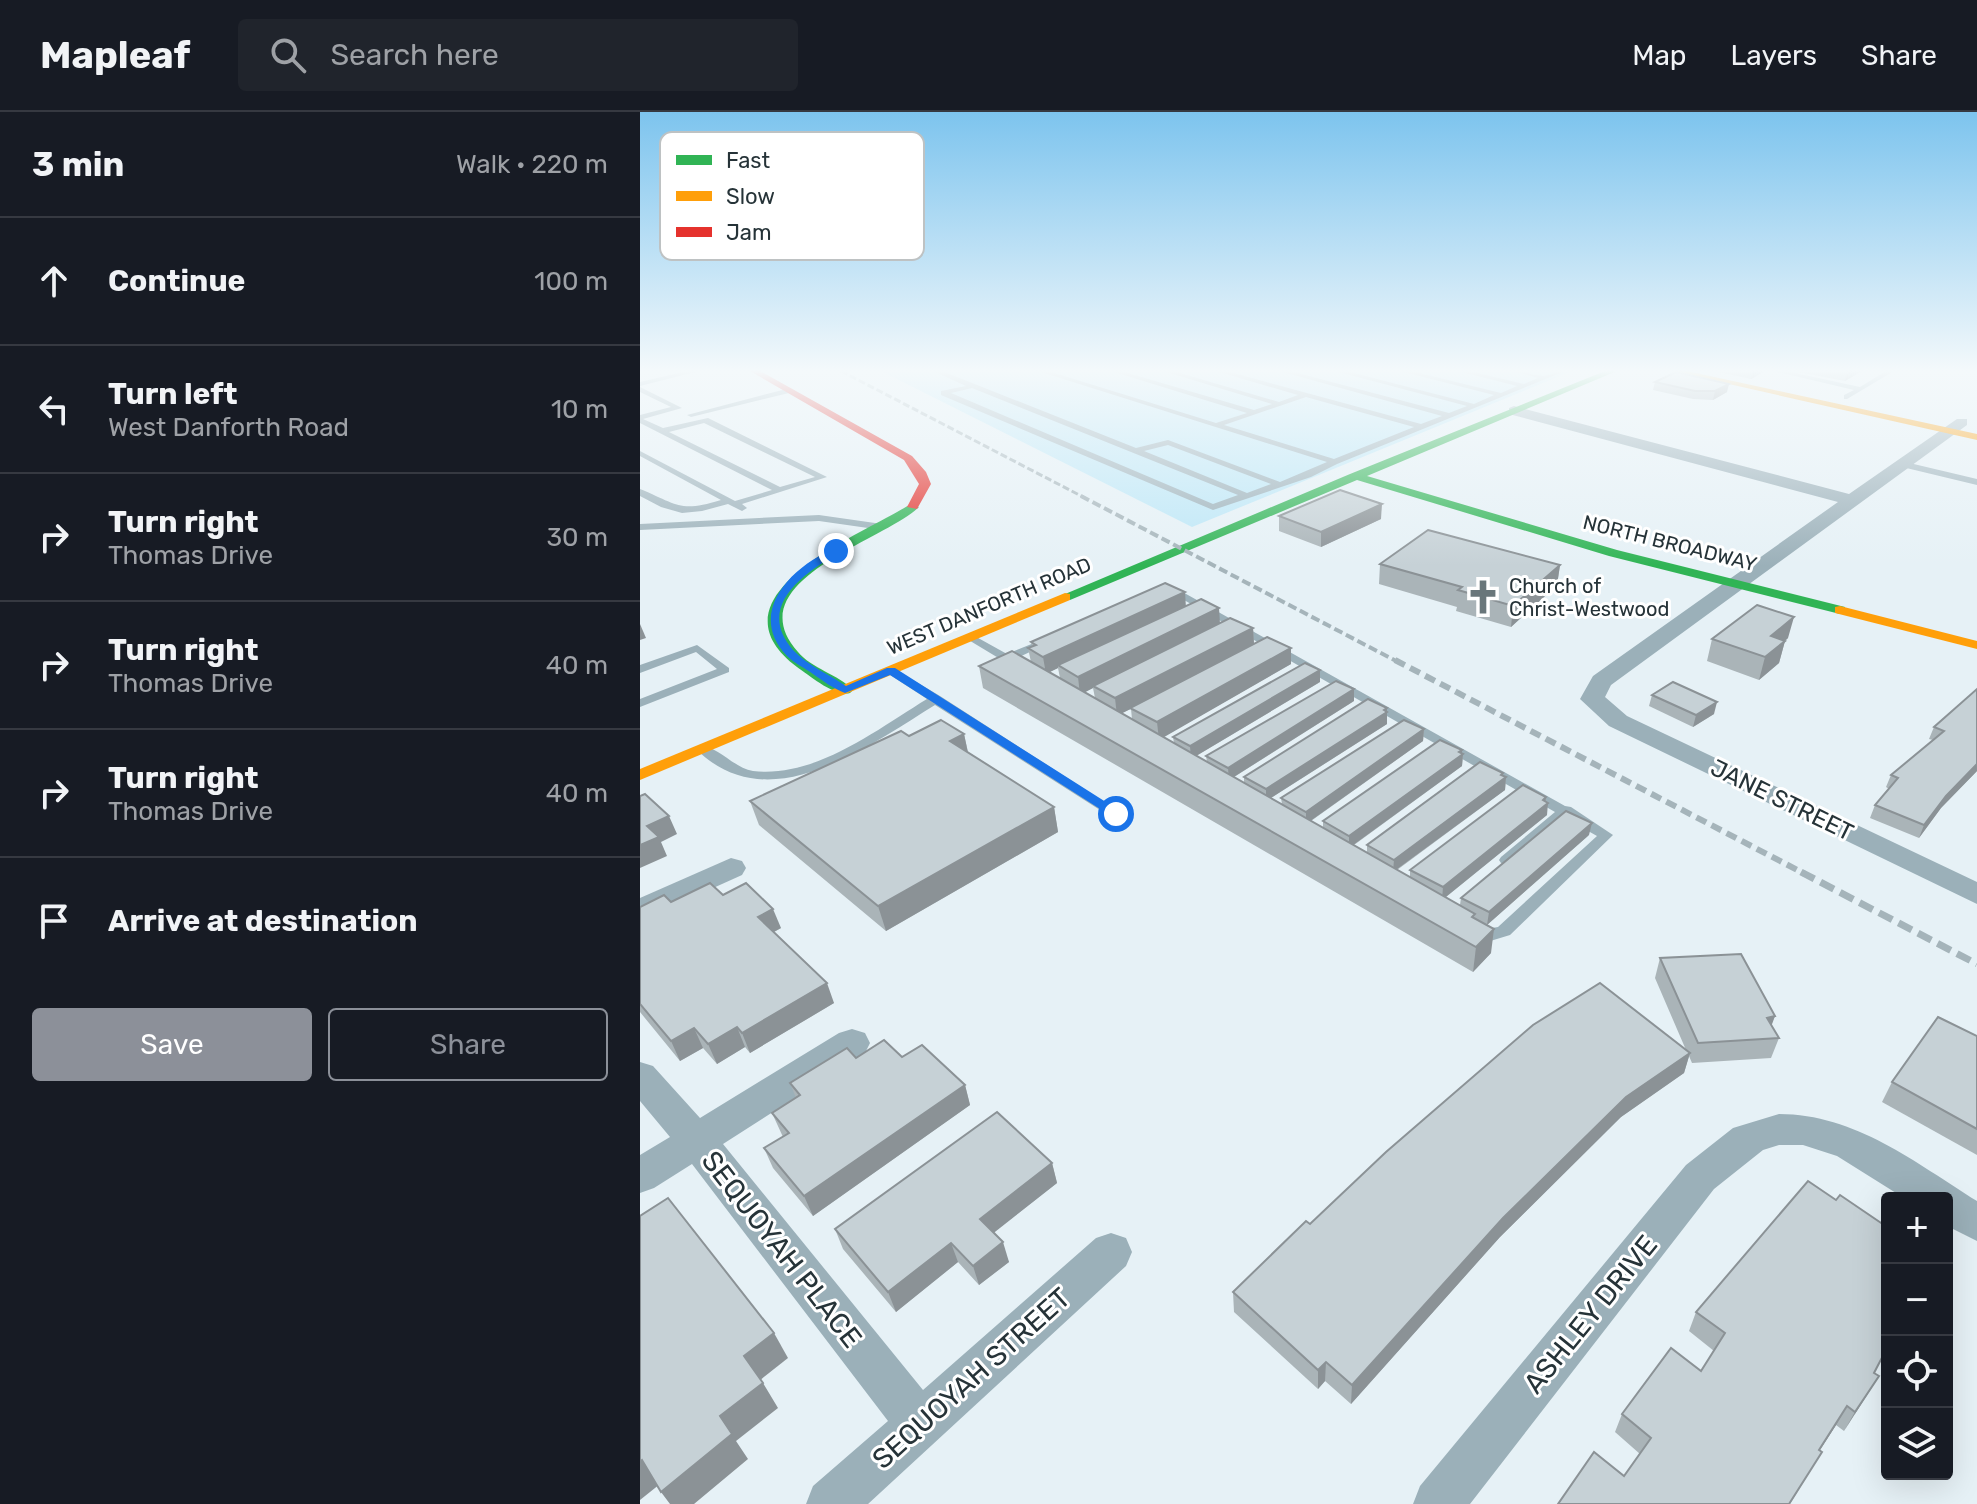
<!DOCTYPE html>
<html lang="en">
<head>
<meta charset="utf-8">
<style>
  body { margin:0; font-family:Rubik,sans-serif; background:#20242c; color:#f1f3f6 }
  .controls { position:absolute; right:24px; bottom:24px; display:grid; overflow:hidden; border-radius:8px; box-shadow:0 8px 32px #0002 }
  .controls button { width:72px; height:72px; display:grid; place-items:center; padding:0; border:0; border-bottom:2px solid #363941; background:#171b24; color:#f1f3f6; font:40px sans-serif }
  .stop { position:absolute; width:24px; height:24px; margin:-18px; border:6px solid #1a73e8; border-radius:50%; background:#fff }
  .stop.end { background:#1a73e8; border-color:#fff; box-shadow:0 2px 8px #0008 }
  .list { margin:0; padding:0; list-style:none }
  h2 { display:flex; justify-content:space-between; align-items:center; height:104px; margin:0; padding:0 32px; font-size:34px }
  h2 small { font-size:26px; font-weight:400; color:#9ea1a6 }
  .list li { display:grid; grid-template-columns:52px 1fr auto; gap:24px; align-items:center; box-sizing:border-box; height:128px; padding:0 32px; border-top:2px solid #363941 }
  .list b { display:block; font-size:30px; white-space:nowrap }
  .list p { margin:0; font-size:26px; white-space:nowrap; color:#9ea1a6 }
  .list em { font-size:26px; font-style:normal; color:#9ea1a6 }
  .actions { display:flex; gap:16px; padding:24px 32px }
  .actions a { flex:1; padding:18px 0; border:2px solid #8c9099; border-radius:8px; text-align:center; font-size:28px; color:#8c9099 }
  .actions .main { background:#8c9099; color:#fff }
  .icon { flex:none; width:44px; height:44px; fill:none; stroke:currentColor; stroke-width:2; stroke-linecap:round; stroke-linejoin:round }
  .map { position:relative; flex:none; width:1337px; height:1392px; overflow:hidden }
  header { display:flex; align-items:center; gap:48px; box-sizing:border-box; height:112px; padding:0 40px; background:#171b24; border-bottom:2px solid #363941 }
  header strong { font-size:38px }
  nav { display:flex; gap:44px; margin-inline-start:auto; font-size:28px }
  .search { width:560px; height:72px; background:#20242c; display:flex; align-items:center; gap:20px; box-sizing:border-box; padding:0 28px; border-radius:8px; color:#9ea1a6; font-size:30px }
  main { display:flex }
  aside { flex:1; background:#171b24 }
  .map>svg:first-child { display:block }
  .green { fill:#bde7f7 }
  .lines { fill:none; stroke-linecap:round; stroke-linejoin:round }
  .lane { fill:#9bb0b9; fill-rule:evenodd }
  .street { fill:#9bb0b9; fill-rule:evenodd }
  .fast { fill:#30b455; fill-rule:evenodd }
  .slow { fill:#ff9f0a; fill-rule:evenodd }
  .jam { fill:#e5322d; fill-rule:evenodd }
  .rail-far3 { stroke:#a5b4ba; stroke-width:3; stroke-dasharray:7 3; stroke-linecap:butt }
  .rail-far2 { stroke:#a5b4ba; stroke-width:4; stroke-dasharray:9 4; stroke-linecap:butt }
  .rail-far1 { stroke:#a5b4ba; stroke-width:6; stroke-dasharray:11 6; stroke-linecap:butt }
  .rail { stroke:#a5b4ba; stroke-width:7; stroke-dasharray:15 7; stroke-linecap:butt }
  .wall { fill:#aab4b8; fill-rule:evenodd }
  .shaded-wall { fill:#8b9296 }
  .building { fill:#c6d1d6; stroke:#8b9296; stroke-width:2 }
  .route { fill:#1a73e8 }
  .labels { text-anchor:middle; stroke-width:6; stroke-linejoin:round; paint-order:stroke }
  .far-street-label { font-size:20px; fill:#263338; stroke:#fff }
  .far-poi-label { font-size:20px; fill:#263338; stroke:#fff; text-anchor:start }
  .street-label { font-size:24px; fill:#263338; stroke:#fff }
  .near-street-label { font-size:28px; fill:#263338; stroke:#fff }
  .key { fill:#fff; stroke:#bec2c3; stroke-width:2 }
  .key-label { font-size:22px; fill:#263338 }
</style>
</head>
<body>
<header>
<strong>Mapleaf</strong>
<div class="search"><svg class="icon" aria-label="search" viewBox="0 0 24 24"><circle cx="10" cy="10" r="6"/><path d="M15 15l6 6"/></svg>Search here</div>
<nav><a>Map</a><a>Layers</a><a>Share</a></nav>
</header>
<main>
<aside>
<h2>3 min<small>Walk · 220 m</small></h2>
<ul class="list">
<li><svg class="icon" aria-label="ahead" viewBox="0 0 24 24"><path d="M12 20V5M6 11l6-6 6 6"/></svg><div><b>Continue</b></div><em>100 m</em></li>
<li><svg class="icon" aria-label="left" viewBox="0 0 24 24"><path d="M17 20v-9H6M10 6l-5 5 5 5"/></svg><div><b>Turn left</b><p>West Danforth Road</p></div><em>10 m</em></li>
<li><svg class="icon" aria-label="right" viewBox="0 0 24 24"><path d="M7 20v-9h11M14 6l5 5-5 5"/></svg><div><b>Turn right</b><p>Thomas Drive</p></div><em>30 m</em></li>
<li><svg class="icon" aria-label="right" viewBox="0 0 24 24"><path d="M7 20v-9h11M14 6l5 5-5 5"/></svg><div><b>Turn right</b><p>Thomas Drive</p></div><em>40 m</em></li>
<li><svg class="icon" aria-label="right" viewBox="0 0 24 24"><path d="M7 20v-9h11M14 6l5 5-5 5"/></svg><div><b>Turn right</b><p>Thomas Drive</p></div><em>40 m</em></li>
<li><svg class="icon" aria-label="arrive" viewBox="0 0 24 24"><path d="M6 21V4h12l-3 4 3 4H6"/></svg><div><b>Arrive at destination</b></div></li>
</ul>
<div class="actions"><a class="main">Save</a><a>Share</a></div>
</aside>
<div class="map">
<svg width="1337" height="1392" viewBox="0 0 1337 1392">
  <rect width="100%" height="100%" fill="#e6f1f6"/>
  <polygon class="green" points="241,259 932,259 552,415"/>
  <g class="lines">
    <g class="lane">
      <polygon points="47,259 59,259 0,274 0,270"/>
      <path d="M293,259h9l194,77 32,-8 112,42 47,-20 -289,-91h10l168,52 31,-10 -136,-42h10l133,39 18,-6 -109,-33h10l106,31 19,-7 -82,-24h10l195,53 21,-8 -163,-45h11l159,42 18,-7 -132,-35h11l128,33 20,-9 -94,-24h11l90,22 16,-7 -59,-15h11l55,13 14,-6 -24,-7c10,0 20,5 30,5 7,-1 13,-5 21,-5l-228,93 -26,13 -98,33 -272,-115v-4l25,-5zM332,276l266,107 -25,9 -262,-111zM666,285l108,30 -80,32 -110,-34zM528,333l103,39 -24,9 -103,-42z"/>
      <polygon points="1134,259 1146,259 1220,275 1246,259 1254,259 1207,287 1204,287 1204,283 1214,278"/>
      <path d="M0,275l42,21 -39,11 20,9 45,-10 119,59 -85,27 5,4 -5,3 -14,-7 -26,7 -20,2 -21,-6 -21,-11v-7c37,15 39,24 81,11l-81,-44v-5l95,50 37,-11 -132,-67v-8l31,-8 -31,-15zM64,311l111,54 -35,10 -111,-55z"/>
      <polygon points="150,276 153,280 51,305 47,303"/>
      <polygon points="1261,349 1337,367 1337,373 1258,354 1258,350"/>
      <polygon points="179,403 242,412 247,415 242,418 179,409 0,418 0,412"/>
      <path d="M539,478l386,216 6,1 42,28 -103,100 -23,7 -17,-8 -2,-4 2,-4c11,-3 17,4 28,1l99,-91 -32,-18 -54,45h-10l-2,-3 2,-3 54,-45 -378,-216h-8l-5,-3 5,-3z"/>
      <polygon points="331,522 367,542 399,529 407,529 409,531 375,547 381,552 375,556 327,527 327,523"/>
      <polygon points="57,533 89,556 89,560 0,595 0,587 77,557 56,540 0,561 0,553"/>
      <path d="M251,555l49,29 183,118 -7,4 -5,-1 -176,-112c-67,41 -166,117 -239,44l2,-3c19,-2 35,22 55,25 63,7 123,-41 174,-72l-40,-26v-4z"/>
    </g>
    <g class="street">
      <polygon points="874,294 1209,382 1317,307 1327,307 1327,313 971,573 965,585 987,604 1337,770 1337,792 969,614 940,587 953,564 1198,390 869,302 869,296"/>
      <polygon points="91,746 102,749 106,756 102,763 0,809 0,786"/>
      <polygon points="212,917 225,921 230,931 225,941 83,1032 283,1278 456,1126 471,1121 486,1126 492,1140 486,1154 228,1392 166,1392 173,1374 248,1309 52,1052 14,1076 0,1081 0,1043 30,1025 0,989 0,950 13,954 60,1006 199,921"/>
      <path d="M1139,1002c76,0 137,49 198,87v40l-30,-15v-28h-43l-67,-42 -34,-11h-24l-16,5 -49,39 -244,315h-57l7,-18 266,-321 47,-37z"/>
    </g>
    <g class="fast">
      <polygon points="965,259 977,259 727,364 977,438 1205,495 1205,501 1200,502 969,444 717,368 430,488 420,488 418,485 710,362"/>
      <path d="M269,393l10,2c-37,35 -184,74 -121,145 14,17 40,22 55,38l-3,3c-15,4 -40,-17 -53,-26 -94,-71 64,-132 112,-162z"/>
    </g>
    <g class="slow">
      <polygon points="1031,259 1047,259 1337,322 1337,328"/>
      <polygon points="425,481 430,482 430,488 0,668 0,657"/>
      <polygon points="1200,494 1337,529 1337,537 1195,501 1195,495"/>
    </g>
    <polygon class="jam" points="110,259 120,259 272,344 286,360 291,372 277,397 267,395 279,372 264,348"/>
    <polyline class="rail-far3" points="201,259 445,386"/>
    <polyline class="rail-far2" points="441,384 758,550"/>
    <polyline class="rail-far1" points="755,548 1165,762"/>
    <polyline class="rail" points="1161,760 1337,852"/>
  </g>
  <g class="wall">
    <polygon points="1074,259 1125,259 1111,267"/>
    <polygon points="1153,259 1222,259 1205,269"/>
    <polygon points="1015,270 1087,280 1073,288 1053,287 1013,278"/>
    <polygon points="639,404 741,407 681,435 639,419"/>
    <polygon points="740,452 920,453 917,473 871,515 816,499 817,495 739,472"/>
    <path d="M546,494l34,17 33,5 1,16 37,4v16l-128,73 11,6 -1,-6 147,-55 -124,74 11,6 -1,-6 148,-55 -120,76 10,6v-6l143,-69v16l-116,74 11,6 -1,-6 143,-69 -1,12 -112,80 12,7v-7l139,-68 1,1 -1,12 -108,79 13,7v-7l136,-72v3l3,1 -1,13 -108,80 13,7v-7l136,-73 1,18 -101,82 14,8 1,-7 128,-63 -102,90 4,28 -18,19 -490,-284 -4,-22 52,-4 -3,-14 4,-1 -1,-5zM418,556l2,10 -11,-6zM453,576l2,10 -11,-6zM491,597l1,10 -11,-6z"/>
    <polygon points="1148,526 1145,529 1139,551 1119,568 1067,549 1072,527"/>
    <polygon points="1337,577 1337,659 1301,696 1279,726 1230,706 1235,693 1249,677 1246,675 1251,663 1293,628 1289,627 1294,615"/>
    <polygon points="1012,583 1074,602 1053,615 1009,594"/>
    <polygon points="324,622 328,640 414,695 418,720 246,819 119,713 110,689 269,624"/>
    <polygon points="83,783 141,816 134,820 194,891 110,941 105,935 77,952 63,936 40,949 0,900 0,795"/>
    <polygon points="1020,846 1135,904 1131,913 1139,926 1131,946 1052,951 1049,944 1044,961 981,1005 860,1125 711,1292 685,1269 678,1277 594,1200 593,1180 670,1112 1046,938 1015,866"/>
    <polygon points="1337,924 1337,1043 1242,990 1252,970"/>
    <polygon points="262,945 325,973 330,993 173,1104 133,1056 124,1036 143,1025 132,1001 156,986 150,971 216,946"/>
    <polygon points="412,1051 417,1071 354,1120 369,1150 339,1173 318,1150 256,1200 203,1137 195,1117"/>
    <polygon points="1056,1200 1240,1249 1234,1261 1239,1264 1204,1319 1196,1313 1180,1338 1182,1340 1150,1392 918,1392 984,1364 1000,1342 975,1320 982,1302 1061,1259 1074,1239 1049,1219"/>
  </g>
  <g class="shaded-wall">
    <polygon points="1113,259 1125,259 1111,267"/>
    <polygon points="1208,259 1222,259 1205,269"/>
    <polygon points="1089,272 1087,280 1073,288 1075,279"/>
    <polygon points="742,392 741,407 681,435 681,420"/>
    <polygon points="920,453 917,473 871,515 873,494"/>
    <polygon points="545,480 546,496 418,553 418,556 406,562 403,545"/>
    <polygon points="579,496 580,512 453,574 453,576 440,583 438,565"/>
    <polygon points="1154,505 1148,526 1125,546 1131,524"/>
    <polygon points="0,512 6,526 0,528"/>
    <polygon points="613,516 614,532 477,604 475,586"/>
    <polygon points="1145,529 1139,551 1119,568 1125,545"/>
    <polygon points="651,536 651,552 519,628 517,610"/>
    <polygon points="680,558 680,570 551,647 550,634"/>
    <polygon points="714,577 714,589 589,668 588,656"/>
    <polygon points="1077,590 1074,602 1053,615 1056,603"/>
    <polygon points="747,596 747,612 626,689 626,677"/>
    <polygon points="784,617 783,629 666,712 666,700"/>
    <polygon points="324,622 329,646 310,629"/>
    <polygon points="822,638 822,643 823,642 822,654 709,736 709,724"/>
    <polygon points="1337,652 1337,659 1301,696 1279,726 1284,713 1306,684"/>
    <polygon points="863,661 862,668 866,665 865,678 753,760 754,748"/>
    <polygon points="906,685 905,693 908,691 907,703 802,788 803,775"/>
    <polygon points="414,695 418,720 246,819 238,794"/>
    <polygon points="29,704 37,722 21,730 27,744 0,756 0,733 7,714"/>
    <polygon points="952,711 949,723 847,813 849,800"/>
    <polygon points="133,797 141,816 126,824 118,805"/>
    <polygon points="854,817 851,841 833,860 836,835"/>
    <polygon points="187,871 194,891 110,941 102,921"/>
    <polygon points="1135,904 1128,923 1127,906"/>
    <polygon points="97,915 105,935 77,952 68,932"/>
    <polygon points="54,916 63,936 40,949 31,929"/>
    <polygon points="1050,941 1044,961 981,1005 860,1125 711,1292 712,1273 863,1106 986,985"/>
    <polygon points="325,973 330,993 173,1104 164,1084"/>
    <polygon points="412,1051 417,1071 346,1127 340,1107"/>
    <polygon points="363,1130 369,1150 339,1173 333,1154"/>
    <polygon points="311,1131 318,1150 256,1200 248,1180"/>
    <polygon points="134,1221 148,1246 119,1269 104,1244"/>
    <polygon points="686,1250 685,1269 678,1277 678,1258"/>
    <polygon points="1239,1264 1227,1283 1204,1319 1215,1300"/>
    <polygon points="123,1271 138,1296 96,1329 108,1347 54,1392 30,1392 21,1380 80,1304"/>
    <polygon points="1207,1294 1196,1313 1168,1356 1179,1338"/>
    <polygon points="2,1348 20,1372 0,1388 0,1350"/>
  </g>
  <g class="building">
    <polygon points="1036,260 1089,272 1075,279 1055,279 1015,270"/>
    <polygon points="700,378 742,392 681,420 639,404"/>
    <polygon points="788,418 920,453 873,494 818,478 822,475 740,452"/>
    <polygon points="525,471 545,480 403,545 388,536 396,533 391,530"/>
    <polygon points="561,487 579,496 438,565 418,553"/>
    <polygon points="1117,493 1154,505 1131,524 1145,529 1125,545 1072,527"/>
    <polygon points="590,506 613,516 475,586 453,574"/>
    <polygon points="627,525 651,536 517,610 490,596"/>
    <polygon points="372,539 835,802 832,805 854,817 836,835 339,554"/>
    <polygon points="665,551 680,558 550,634 533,625"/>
    <polygon points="696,569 714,577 588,656 566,644"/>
    <polygon points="1033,570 1077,590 1056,603 1012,583"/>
    <polygon points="1337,577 1337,652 1306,684 1284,713 1235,693 1258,666 1251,663 1304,619 1294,615"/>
    <polygon points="728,587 747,596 744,598 747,600 626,677 604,665"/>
    <polygon points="301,608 324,622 310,629 414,695 238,794 110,689 261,619 269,624"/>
    <polygon points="764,608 784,617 666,700 641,686"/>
    <polygon points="800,628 822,638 819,640 823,642 709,724 683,709"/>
    <polygon points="840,650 863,661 861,663 866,665 754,748 727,733"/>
    <polygon points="883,673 906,685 903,688 908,691 803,775 770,758"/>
    <polygon points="5,682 29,704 7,714 19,725 0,733 0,684"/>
    <polygon points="926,699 952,711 849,800 821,786"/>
    <polygon points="70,771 83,783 106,771 133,797 118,805 187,871 102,921 97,915 68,932 54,916 31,929 0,892 0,795 24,783 31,790"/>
    <polygon points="1101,842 1135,904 1127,906 1139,926 1058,931 1020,846"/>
    <polygon points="960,871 1050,941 986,985 863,1106 712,1273 686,1250 678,1258 593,1180 666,1109 670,1112 746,1040 893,913"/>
    <polygon points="1298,905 1337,924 1337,1017 1252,970"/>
    <polygon points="244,928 262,945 282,933 325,973 164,1084 124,1036 149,1021 132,1001 160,983 150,971 207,936 216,946"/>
    <polygon points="357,1000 412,1051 340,1107 363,1130 333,1154 311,1131 248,1180 195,1117"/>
    <polygon points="1168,1069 1196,1088 1200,1083 1247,1115 1247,1236 1234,1261 1239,1264 1215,1300 1207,1294 1179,1338 1182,1340 1149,1392 918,1392 954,1340 984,1364 1011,1326 982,1302 1031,1236 1061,1259 1085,1221 1056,1200"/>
    <polygon points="28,1086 134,1221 104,1244 123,1271 80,1304 92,1322 21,1380 2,1348 0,1350 0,1104"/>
  </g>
  <linearGradient id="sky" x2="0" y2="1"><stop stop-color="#7dc4ee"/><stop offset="0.57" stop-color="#f4f9fb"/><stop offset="1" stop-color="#f4f9fb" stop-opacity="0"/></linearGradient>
  <rect width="1337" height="454" fill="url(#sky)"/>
  <path class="route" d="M196,436l3,5c-35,20 -85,54 -45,98 13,14 36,24 52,35l41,-18h8l225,143v5h-9l-221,-141 -45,18c-11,-4 -22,-12 -32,-19 -8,-6 -19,-11 -26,-18 -42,-44 6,-91 49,-108z"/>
  <defs>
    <g id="church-bare" transform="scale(2.76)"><path d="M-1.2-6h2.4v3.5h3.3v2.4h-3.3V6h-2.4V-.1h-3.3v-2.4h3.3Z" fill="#69767a" stroke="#fff" stroke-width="2.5" paint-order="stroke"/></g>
  </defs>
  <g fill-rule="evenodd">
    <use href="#church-bare" x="843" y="485"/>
  </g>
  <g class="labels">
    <g class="far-street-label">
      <text transform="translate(1030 431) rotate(14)" y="7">NORTH BROADWAY</text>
      <text transform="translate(349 494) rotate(-23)" y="7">WEST DANFORTH ROAD</text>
    </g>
    <g class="far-poi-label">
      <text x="869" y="481">Church of<tspan x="869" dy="23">Christ-Westwood</tspan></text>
    </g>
    <g class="street-label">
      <text transform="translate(1142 688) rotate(26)" y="8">JANE STREET</text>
    </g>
    <g class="near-street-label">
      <text transform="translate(142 1137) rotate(52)" y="10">SEQUOYAH PLACE</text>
      <text transform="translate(950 1202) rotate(-51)" y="10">ASHLEY DRIVE</text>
      <text transform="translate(331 1266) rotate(-42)" y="10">SEQUOYAH STREET</text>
    </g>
  </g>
  <rect x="20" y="20" width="264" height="128" rx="12" class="key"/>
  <rect x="36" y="43" width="36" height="10" fill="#30b455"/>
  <rect x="36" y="79" width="36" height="10" fill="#ff9f0a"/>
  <rect x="36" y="115" width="36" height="10" fill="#e5322d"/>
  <g class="key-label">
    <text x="86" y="56">Fast</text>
    <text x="86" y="92">Slow</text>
    <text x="86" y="128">Jam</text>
  </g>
</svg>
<div class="controls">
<button>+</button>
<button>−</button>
<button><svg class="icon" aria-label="locate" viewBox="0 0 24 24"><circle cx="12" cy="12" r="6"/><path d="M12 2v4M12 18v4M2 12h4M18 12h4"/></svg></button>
<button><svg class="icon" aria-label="layers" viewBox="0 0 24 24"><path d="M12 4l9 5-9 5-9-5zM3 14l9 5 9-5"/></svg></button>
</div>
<div class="stop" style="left:476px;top:702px"></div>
<div class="stop end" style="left:196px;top:439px"></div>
</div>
</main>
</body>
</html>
